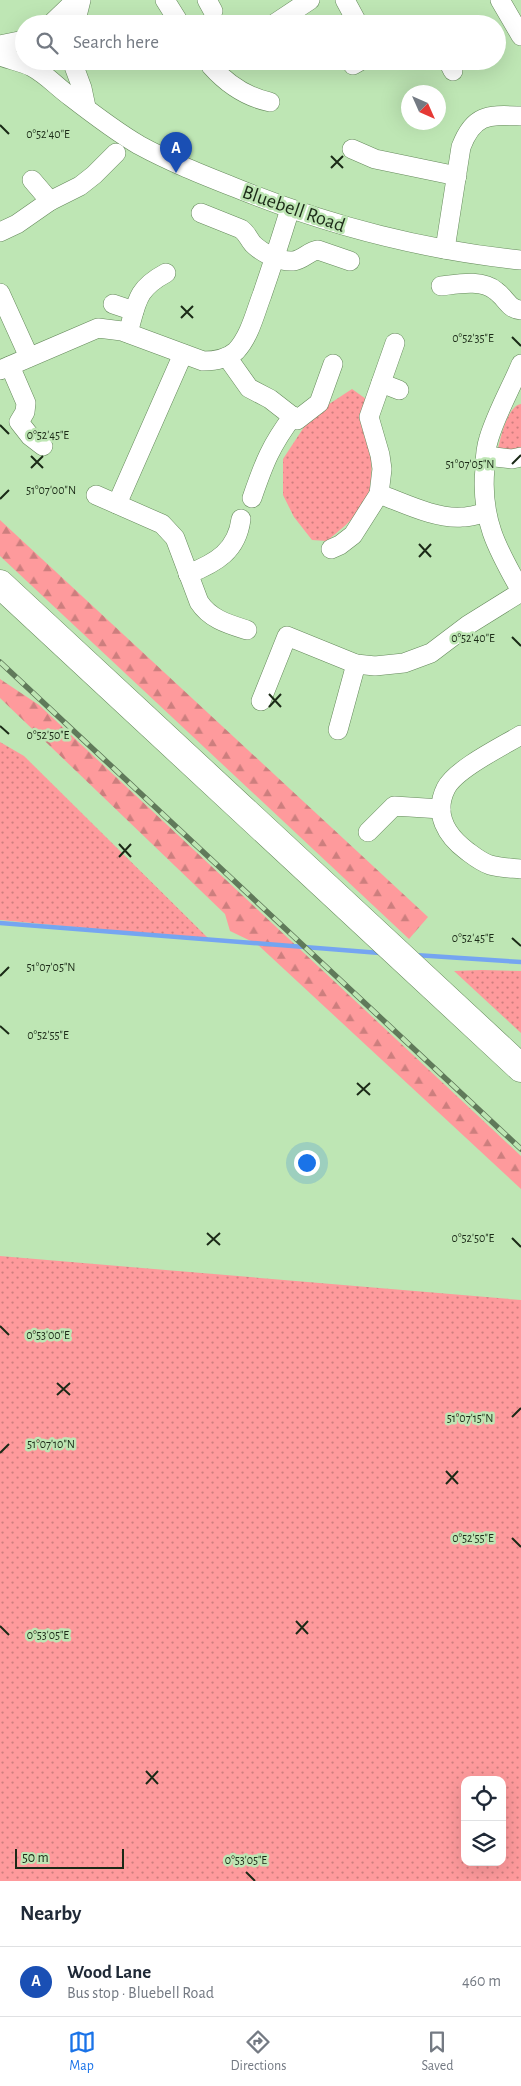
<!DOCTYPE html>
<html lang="en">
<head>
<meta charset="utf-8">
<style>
  body { margin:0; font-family:"Alegreya Sans",sans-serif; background:#f2f2f3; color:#1f2937 }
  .controls { position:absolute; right:15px; bottom:15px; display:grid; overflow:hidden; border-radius:10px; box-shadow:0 5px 20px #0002 }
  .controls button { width:45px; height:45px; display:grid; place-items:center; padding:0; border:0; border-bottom:1px solid #e0e1e3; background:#fff; color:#1f2937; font:25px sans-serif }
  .compass { position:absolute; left:401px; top:85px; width:45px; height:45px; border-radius:50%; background:#fff; box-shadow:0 5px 20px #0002; rotate:135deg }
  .scale { position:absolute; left:15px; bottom:12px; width:109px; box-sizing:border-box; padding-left:5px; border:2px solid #1b2a17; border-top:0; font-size:14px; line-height:18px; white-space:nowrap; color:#1b2a17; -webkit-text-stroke:4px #bee6b4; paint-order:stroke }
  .you { position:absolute; left:306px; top:1162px; width:18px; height:18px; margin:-12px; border:4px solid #fff; border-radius:50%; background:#1a73e8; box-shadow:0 0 0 8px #1a73e833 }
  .badge { display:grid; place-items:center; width:32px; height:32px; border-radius:50%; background:#1a73e8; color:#fff; font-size:16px; font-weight:700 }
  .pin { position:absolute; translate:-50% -41px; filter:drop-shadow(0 1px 2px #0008) }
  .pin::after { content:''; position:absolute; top:26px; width:18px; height:15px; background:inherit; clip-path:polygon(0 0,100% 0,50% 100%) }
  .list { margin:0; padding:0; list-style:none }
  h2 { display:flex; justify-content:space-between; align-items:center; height:65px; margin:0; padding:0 20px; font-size:21px }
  h2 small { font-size:16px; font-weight:400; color:#747a83 }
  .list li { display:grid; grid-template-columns:32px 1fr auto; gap:15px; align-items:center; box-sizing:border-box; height:70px; padding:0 20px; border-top:1px solid #e0e1e3 }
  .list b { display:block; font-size:19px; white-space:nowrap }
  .list p { margin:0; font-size:16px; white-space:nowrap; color:#747a83 }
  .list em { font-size:16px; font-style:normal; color:#747a83 }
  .icon { flex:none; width:28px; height:28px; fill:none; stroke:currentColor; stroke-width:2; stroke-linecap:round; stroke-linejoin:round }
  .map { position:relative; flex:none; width:521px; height:1881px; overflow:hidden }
  .search { position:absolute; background:#fff; box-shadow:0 5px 20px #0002; left:15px; right:15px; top:15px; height:55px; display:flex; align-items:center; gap:12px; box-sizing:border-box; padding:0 18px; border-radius:28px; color:#747a83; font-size:19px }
  .sheet { height:135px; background:#fff }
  nav { display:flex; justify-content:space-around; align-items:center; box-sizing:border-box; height:70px; border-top:1px solid #e0e1e3; background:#fff; font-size:14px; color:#747a83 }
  nav a { display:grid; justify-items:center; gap:2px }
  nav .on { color:#1a73e8 }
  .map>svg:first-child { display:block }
  .grass { fill:url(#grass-dots); fill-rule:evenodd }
  .forest { fill:url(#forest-firs) }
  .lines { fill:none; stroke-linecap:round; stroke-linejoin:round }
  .stream { stroke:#75a5f1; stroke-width:4.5 }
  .minor-casing { stroke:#65895b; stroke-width:20 }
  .highway-casing { stroke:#65895b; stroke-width:29 }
  .minor { stroke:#fff; stroke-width:19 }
  .highway { stroke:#fff; stroke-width:28 }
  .rail-casing { stroke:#607a5a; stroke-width:5.5 }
  .rail { stroke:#bee6b4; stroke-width:4; stroke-dasharray:11; stroke-linecap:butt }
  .ticks { fill:none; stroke:#1b2a17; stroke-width:2 }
  .labels { text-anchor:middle; stroke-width:5; stroke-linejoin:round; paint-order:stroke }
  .street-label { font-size:20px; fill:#1b2a17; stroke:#bee6b4 }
  .ticks-label { font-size:12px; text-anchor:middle; fill:#1b2a17; stroke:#bee6b4; stroke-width:5; stroke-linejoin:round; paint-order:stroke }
</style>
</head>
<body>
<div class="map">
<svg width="521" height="1881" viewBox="0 0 521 1881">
  <defs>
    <pattern id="grass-dots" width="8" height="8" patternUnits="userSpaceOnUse" patternTransform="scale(1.25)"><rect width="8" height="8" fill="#fe9a9c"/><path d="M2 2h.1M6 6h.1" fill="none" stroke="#cd7e7e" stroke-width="1.8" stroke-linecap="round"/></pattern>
    <pattern id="forest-firs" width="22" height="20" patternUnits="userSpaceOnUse" patternTransform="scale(1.25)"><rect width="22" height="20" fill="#fe9a9c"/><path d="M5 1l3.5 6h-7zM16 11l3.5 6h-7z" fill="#cd7e7e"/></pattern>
  </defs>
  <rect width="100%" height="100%" fill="#bee6b4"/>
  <g class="grass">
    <path d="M352,389l14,10c2,26 12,82 -1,103 -9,16 -24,27 -38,39l-15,-1 -18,-23 -11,-22v-36l21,-32 16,-17z"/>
    <path d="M521,404v45l-24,4c3,-13 10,-47 24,-49z"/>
    <polygon points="0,742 24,756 210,940 0,920"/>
    <polygon points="482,970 521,971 521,1033 454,971"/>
    <path d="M0,1256l521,44v581h-521zM465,1780h37v82h-37z"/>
  </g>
  <g class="forest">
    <polygon points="0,520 428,917 409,939 0,556"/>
    <polygon points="0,679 39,705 521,1156 521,1189 257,944 230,931 225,914 0,698"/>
  </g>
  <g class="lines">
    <g class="stream">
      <polyline points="0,923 380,953"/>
      <polyline points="415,955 521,962"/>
    </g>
    <g class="minor-casing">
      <g id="minor">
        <polyline points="165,0 180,24"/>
        <polyline points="207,0 213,11"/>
        <polyline points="345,0 358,24"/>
        <polyline points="500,0 521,36"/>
        <polyline points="51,24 76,0"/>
        <polyline points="75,24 81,0"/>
        <polyline points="274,24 310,0"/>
        <polyline points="0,45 24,40"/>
        <path d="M0,56c10,4 23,6 32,11 15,8 25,20 39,30 22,17 44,34 68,48 31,17 64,30 97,43 91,37 187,62 285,72"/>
        <polyline points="72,61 82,88 86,107"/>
        <path d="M218,61l-7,5c17,19 35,31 59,36"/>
        <polyline points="448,61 453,71"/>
        <polyline points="353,65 360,61"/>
        <polyline points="352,149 375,159 457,176"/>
        <polyline points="32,180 50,201"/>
        <path d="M201,213l40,16c6,4 7,9 12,15 9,9 27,18 40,17 10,-1 16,-10 25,-11l32,11"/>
        <polyline points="0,232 17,224 50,201 80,186 94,175 116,153"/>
        <path d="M445,249l16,-102c13,-34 28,-32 60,-31"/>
        <path d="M441,286c17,-2 41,-7 55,5 10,7 12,18 25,19"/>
        <polyline points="0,293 29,357"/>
        <polyline points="113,304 134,311"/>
        <path d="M128,333c9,-31 8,-44 38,-60"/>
        <polyline points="227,357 249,388 270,399 297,420 319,403 333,364"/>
        <path d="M521,364c-10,24 -24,48 -32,74 -3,9 -4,20 -4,30 -5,50 12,81 36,123"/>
        <polyline points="10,366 26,403 25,412 19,422 30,436 43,446"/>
        <path d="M0,370l98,-42 24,3 81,30c12,0 24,-2 33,-10 14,-15 19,-38 26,-56 10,-29 19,-57 28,-86"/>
        <polyline points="381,383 399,390"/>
        <polyline points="486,456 512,459 521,457"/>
        <path d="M379,494c25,9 56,25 83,23 8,0 16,-3 23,-4"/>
        <path d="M96,495l66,29 13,14 24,64c11,17 29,22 48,28"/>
        <path d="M252,498c12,-35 19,-53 41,-82"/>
        <polyline points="117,504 183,354"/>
        <polyline points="331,549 340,545 353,535 379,494 382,469 380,455 369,417 395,343"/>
        <path d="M188,574c28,-11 49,-23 53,-55"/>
        <polyline points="261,701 287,636 356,664 375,666 404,663 431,653 468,625 521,592"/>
        <polyline points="338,730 356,664"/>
        <path d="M521,735c-20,12 -65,34 -75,53 -13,26 1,48 21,63 8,6 14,11 23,14 11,3 21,3 31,4"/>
        <polyline points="368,832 394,806 441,809"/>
      </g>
    </g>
    <g class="highway-casing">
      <polyline id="highway" points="0,584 521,1068"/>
    </g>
    <use href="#minor" class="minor"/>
    <use href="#highway" class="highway"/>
    <g class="rail-casing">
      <polyline id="rail" points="0,662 521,1149"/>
    </g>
    <use href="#rail" class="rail"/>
  </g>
  <path class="ticks" d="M0,125l9,9M331,156l12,12M331,168l12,-12M181,306l12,12M181,318l12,-12M512,337l9,9M0,425l9,9M31,456l12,12M512,464l9,-9M31,468l12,-12M0,499l9,-9M419,544l12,13M419,557l12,-13M512,637l9,9M269,694l12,13M269,707l12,-13M0,726l9,8M119,844l12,13M119,857l12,-13M512,938l9,8M0,976l9,-9M0,1026l9,8M357,1083l13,12M357,1095l13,-12M207,1233l13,12M512,1238l9,9M207,1245l13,-12M0,1326l9,9M57,1383l13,12M57,1395l13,-12M512,1417l9,-9M0,1453l9,-9M446,1471l12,13M446,1484l12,-13M512,1538l9,9M296,1621l12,13M0,1626l9,9M296,1634l12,-13M146,1771l12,13M146,1784l12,-13M246,1872l9,9"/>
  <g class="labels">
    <g class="street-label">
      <text transform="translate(294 208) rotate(19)" y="7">Bluebell Road</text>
    </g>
  </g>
  <g class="ticks-label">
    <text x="48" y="138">0°52'40"E</text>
    <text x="473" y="342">0°52'35"E</text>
    <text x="48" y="439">0°52'45"E</text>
    <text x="470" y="468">51°07'05"N</text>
    <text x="51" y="494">51°07'00"N</text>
    <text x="473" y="642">0°52'40"E</text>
    <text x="48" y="739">0°52'50"E</text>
    <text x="473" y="942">0°52'45"E</text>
    <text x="51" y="971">51°07'05"N</text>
    <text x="48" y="1039">0°52'55"E</text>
    <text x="473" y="1242">0°52'50"E</text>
    <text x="48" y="1339">0°53'00"E</text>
    <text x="470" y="1422">51°07'15"N</text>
    <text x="51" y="1448">51°07'10"N</text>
    <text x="473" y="1542">0°52'55"E</text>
    <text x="48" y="1639">0°53'05"E</text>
    <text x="246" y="1864">0°53'05"E</text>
  </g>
</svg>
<div class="controls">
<button><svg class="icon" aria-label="locate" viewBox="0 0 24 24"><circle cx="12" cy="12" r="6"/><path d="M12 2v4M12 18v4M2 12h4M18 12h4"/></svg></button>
<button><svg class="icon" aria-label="layers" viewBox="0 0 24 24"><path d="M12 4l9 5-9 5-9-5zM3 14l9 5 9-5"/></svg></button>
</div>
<svg class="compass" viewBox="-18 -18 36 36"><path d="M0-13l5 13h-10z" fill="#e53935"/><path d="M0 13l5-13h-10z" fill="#747a83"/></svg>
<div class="scale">50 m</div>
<div class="you"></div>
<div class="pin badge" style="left:176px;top:173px;background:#1a4fb4">A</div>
<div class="search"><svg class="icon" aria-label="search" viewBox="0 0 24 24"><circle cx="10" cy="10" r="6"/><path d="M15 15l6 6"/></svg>Search here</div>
</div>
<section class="sheet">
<h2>Nearby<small></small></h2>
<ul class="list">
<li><span class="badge" style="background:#1a4fb4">A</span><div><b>Wood Lane</b><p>Bus stop · Bluebell Road</p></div><em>460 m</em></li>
</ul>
</section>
<nav>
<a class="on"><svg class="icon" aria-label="map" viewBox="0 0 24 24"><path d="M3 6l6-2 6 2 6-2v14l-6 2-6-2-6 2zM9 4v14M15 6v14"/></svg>Map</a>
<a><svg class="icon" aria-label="directions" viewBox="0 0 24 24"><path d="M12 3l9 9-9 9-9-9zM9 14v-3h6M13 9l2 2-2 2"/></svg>Directions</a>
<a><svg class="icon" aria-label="saved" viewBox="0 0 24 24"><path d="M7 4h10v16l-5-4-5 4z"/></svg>Saved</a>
</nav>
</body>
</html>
